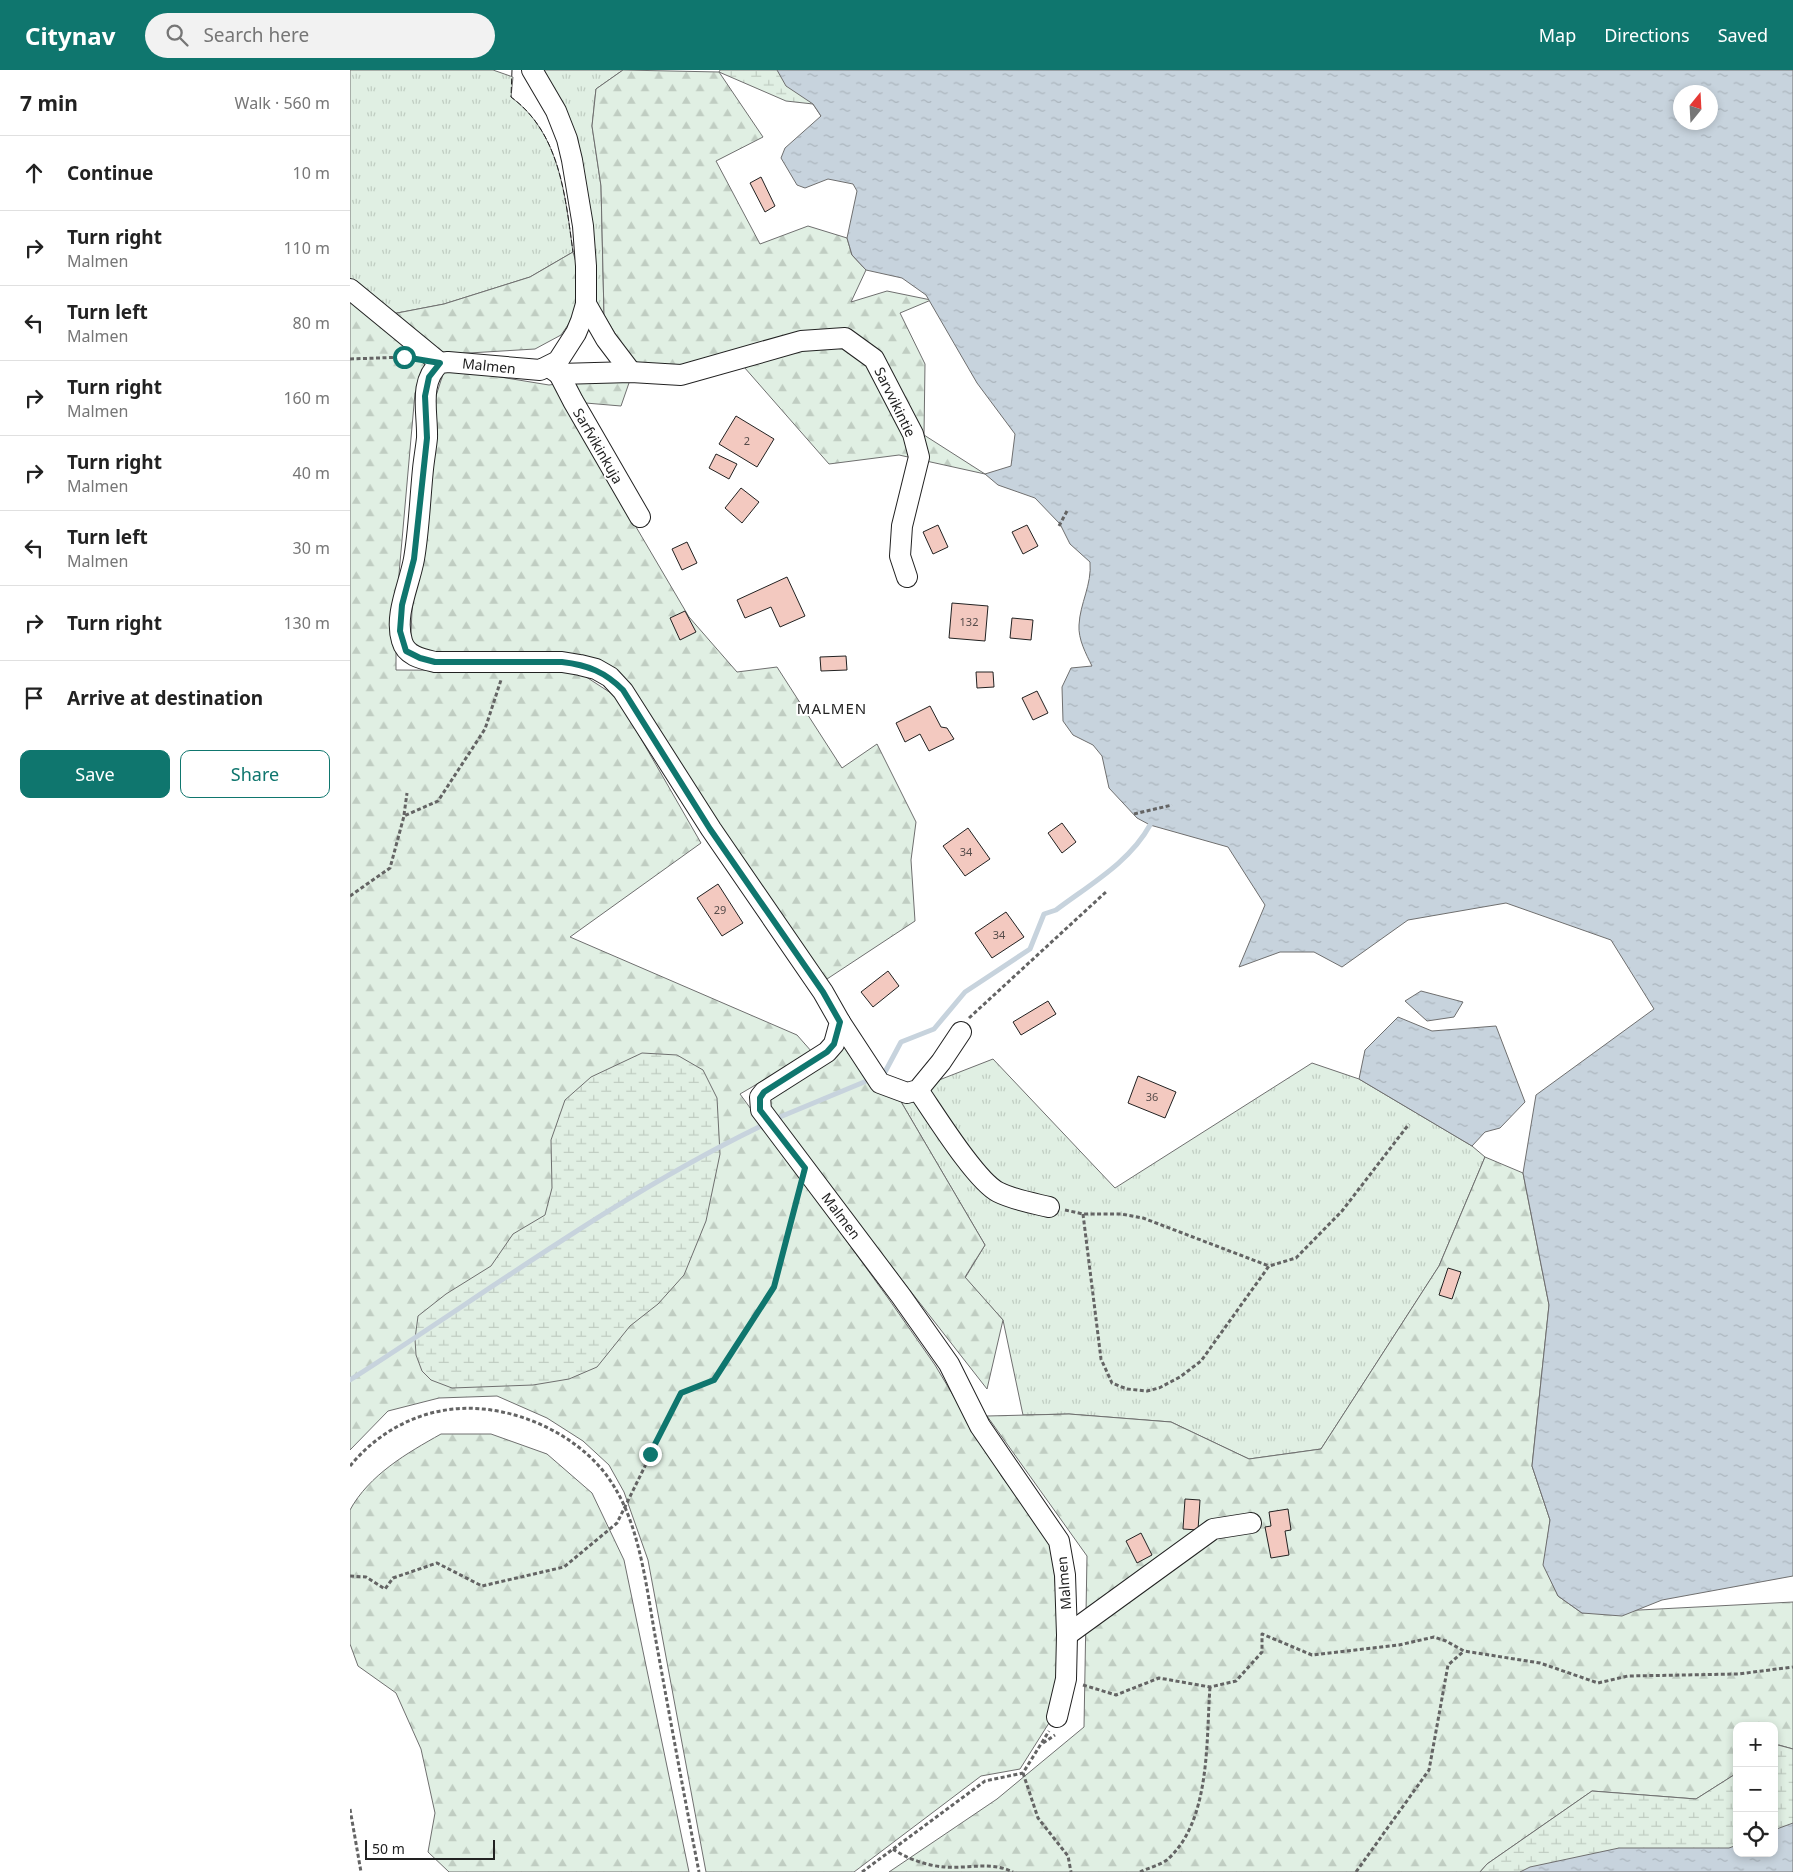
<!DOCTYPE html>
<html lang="en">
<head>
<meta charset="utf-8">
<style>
  body { margin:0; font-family:"Noto Sans",sans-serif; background:#f2f2f2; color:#222 }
  .controls { position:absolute; right:15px; bottom:15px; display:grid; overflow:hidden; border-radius:10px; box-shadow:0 2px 8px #0003 }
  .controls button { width:45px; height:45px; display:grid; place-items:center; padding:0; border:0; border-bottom:1px solid #e0e0e0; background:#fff; color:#222; font:25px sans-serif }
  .compass { position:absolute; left:1323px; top:15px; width:45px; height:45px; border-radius:50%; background:#fff; box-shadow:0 2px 8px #0003; rotate:18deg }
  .scale { position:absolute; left:15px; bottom:12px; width:130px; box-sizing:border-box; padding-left:5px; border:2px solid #222; border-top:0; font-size:14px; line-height:18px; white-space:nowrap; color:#222; -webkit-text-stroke:4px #fff; paint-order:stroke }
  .stop { position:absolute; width:15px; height:15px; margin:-11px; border:4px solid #0f766e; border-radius:50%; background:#fff }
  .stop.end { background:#0f766e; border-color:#fff; box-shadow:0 1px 5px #0008 }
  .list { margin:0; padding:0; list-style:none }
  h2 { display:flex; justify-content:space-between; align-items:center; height:65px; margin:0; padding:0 20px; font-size:21px }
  h2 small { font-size:16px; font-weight:400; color:#767676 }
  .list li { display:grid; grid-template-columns:32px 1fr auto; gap:15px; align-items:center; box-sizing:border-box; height:75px; padding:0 20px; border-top:1px solid #e0e0e0 }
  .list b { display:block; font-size:19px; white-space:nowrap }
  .list p { margin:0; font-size:16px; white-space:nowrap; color:#767676 }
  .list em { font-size:16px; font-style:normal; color:#767676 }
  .actions { display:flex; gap:10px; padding:15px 20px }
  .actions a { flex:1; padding:11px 0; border:1px solid #0f766e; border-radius:10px; text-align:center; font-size:18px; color:#0f766e }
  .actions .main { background:#0f766e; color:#fff }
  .icon { flex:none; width:28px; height:28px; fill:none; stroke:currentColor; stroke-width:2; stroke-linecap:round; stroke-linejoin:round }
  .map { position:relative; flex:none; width:1443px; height:1802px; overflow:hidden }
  header { display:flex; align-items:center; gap:30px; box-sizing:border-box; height:70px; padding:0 25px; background:#0f766e; color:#fff }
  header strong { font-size:24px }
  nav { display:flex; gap:28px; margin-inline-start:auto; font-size:18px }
  .search { width:350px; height:45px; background:#f2f2f2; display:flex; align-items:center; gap:12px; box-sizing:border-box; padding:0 18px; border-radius:28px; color:#767676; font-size:19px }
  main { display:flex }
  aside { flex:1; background:#fff }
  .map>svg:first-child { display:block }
  .grass { fill:url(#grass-tufts); stroke:#6f6f6f }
  .forest { fill:url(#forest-firs); stroke:#6f6f6f }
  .wetland { fill:url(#wetland-marsh); stroke:#6f6f6f }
  .water { fill:url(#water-ripples); stroke:#6f6f6f; fill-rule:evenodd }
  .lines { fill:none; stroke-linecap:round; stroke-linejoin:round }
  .stream { stroke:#c7d3dd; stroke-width:5 }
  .building { fill:#f3c9c0; stroke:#222 }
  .minor-casing { stroke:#222; stroke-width:22 }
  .path { stroke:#646464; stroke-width:3; stroke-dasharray:4 2.5; stroke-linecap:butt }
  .minor { stroke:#fff; stroke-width:20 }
  .fence { stroke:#222; stroke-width:1; stroke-dasharray:6 2.5; stroke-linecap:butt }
  .route { stroke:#0f766e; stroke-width:6 }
  .labels { text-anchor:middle; stroke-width:4; stroke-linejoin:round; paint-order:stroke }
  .number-label { font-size:11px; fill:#564c4a }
  .street-label { font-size:14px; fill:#222; stroke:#fff }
  .neighbourhood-label { font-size:15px; letter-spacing:1px; fill:#222; stroke:#fff }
</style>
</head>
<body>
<header>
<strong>Citynav</strong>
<div class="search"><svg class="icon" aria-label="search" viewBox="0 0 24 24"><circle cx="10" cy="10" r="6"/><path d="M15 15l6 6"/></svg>Search here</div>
<nav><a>Map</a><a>Directions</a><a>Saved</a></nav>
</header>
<main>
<aside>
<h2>7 min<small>Walk · 560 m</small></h2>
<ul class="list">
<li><svg class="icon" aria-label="ahead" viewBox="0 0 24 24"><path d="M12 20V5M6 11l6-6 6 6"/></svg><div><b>Continue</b></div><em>10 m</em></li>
<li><svg class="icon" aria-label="right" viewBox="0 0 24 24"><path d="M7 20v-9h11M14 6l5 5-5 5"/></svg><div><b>Turn right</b><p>Malmen</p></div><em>110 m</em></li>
<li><svg class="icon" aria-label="left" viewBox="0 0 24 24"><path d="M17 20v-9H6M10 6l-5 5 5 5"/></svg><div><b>Turn left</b><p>Malmen</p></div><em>80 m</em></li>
<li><svg class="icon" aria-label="right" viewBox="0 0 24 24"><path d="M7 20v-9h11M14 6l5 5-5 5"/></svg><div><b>Turn right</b><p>Malmen</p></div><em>160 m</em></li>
<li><svg class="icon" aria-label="right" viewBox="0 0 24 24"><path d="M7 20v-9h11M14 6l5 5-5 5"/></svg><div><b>Turn right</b><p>Malmen</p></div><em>40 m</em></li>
<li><svg class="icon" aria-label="left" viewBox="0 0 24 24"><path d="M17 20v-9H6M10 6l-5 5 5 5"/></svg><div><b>Turn left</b><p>Malmen</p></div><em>30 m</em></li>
<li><svg class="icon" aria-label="right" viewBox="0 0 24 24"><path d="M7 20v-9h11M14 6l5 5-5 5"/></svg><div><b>Turn right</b></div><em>130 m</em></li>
<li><svg class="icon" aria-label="arrive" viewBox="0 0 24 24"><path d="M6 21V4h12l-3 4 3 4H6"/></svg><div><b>Arrive at destination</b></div></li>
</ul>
<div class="actions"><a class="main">Save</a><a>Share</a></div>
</aside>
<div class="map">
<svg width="1443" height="1802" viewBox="0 0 1443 1802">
  <defs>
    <pattern id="grass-tufts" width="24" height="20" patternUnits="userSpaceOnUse" patternTransform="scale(1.25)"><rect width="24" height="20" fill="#e0efe3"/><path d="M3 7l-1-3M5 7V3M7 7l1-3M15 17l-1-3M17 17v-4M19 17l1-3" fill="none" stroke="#c0cdc2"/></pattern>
    <pattern id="forest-firs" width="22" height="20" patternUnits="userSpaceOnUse" patternTransform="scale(1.25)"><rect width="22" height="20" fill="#e0efe3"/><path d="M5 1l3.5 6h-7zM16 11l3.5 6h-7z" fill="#c0cdc2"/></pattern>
    <pattern id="wetland-marsh" width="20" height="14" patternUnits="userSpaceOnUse" patternTransform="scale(1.25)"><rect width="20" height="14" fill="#e0efe3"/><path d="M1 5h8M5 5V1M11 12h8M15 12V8" fill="none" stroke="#c0cdc2"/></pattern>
    <pattern id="water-ripples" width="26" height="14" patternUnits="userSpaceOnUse" patternTransform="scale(1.25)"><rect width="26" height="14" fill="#c7d3dd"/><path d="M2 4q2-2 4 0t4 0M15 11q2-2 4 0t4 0" fill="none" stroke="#abb5bd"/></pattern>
  </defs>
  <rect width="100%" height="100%" fill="#fff"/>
  <g class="grass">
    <path d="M0,0h143l20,7 -2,20c49,36 54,98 62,155l-43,25 -86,27 -52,10 -42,-22z"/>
    <polygon points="190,0 273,0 246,19 242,56 251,116 254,245 244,235 242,181"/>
    <polygon points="643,989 765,1118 962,993 1009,1009 1122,1076 1135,1087 1089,1196 971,1379 899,1389 821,1352 719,1344 673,1345 653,1250 615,1208 635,1175 550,1030 566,1019"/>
  </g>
  <g class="forest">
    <polygon points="273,0 369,2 413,67 366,91 410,174 458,156 497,168 502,185 516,200 501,232 537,221 581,230 550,243 575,294 574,365 635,404 549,385 479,394 387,289 297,300 279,287 254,245 251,116 242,56 246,19"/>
    <polygon points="223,182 228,199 227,242 211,265 185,279 86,285 65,323 46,538 46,600 227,601 267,627 351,773 220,867 447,965 462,982 390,1024 538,1228 585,1295 652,1407 702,1473 712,1601 704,1645 670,1699 631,1706 504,1802 356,1802 298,1490 274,1422 259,1395 233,1371 197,1348 147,1326 89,1328 38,1341 0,1380 0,222 42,244 94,234 180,207"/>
    <polygon points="95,298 199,315 265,306 280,310 271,336 212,331 339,547 387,602 427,597 492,698 527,674 566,752 561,790 565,851 477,909 411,832 264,602 60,585 62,541 85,329"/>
    <polygon points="498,974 550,1030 635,1175 615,1207 653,1250 637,1319 462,1095 413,1028 454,1007"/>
    <polygon points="1135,1087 1173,1103 1199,1235 1182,1396 1200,1450 1194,1495 1208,1526 1232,1543 1443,1532 1443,1679 1429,1675 1424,1678 1424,1656 1387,1656 1387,1703 1346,1729 1242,1721 1137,1794 1130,1802 539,1802 647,1729 734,1657 737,1486 637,1346 719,1344 821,1352 899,1389 971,1379 1089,1196"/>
    <path d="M91,1364h50l56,20 45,39 32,67 65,312h-240l-21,-20 7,-39 -14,-64 -25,-56 -38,-27 -8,-22v-134c19,-35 57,-57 91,-76z"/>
  </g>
  <g class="wetland">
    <polygon points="370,0 524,0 471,46 463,34 436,31 369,2"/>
    <polygon points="292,983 327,985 353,1000 367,1028 370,1084 356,1151 334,1205 308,1234 280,1256 247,1297 219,1309 183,1315 102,1318 81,1310 72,1301 66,1285 65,1269 68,1246 96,1224 141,1196 163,1164 195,1145 202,1118 201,1070 215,1030 241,1007"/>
    <polygon points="1428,1675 1443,1679 1443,1802 1130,1802 1137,1794 1242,1721 1346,1729 1387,1703 1387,1783 1424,1783 1424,1678"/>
  </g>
  <g class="water">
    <path d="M427,0h1016v1506l-131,24 -40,16 -40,-3 -24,-17 -15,-31 7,-45 -18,-54 17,-161 -26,-132 13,-78 118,-86 -43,-69 -105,-37 -98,17 -66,47 -28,-15h-34l-41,15 26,-62 -37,-58 -78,-22 -13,-7 -28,-30 -7,-32 -9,-11 -20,-10 -10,-14 -1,-34 9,-19 21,-2c-6,-12 -14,-27 -13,-41 1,-22 13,-40 11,-63l-20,-18 -10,-20 -25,-26 -37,-13 -13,-11 26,-8 4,-32 -38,-51 -51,-88 -24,-17 -36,-8 -14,-15 -5,-17 10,-47 -4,-7 -25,-5 -23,9 -8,-3 -16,-27 4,-10 36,-32 -8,-12 -27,-18zM1360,22v30h-30v-30z"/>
    <polygon points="1071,921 1113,932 1104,947 1077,951 1055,931"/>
    <polygon points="1048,947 1082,961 1146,956 1175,1032 1150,1058 1135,1062 1122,1076 1009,1009 1015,980"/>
    <polygon points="1443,1753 1443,1802 1170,1802 1180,1797 1269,1778 1379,1778 1387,1775 1387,1783 1424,1783 1424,1760"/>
  </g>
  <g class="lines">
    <g class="stream">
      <path d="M535,1002l16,-30 33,-13 31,-37 65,-43 14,-35 12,-4c33,-25 74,-48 94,-85"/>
      <polyline points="425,1049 519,1010"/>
      <path d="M0,1310c135,-86 265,-183 409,-253"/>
    </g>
  </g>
  <g class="building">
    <polygon points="411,107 425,136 415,142 400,113"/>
    <polygon points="386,346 424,369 407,397 369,374"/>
    <polygon points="366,384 387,394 379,409 359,398"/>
    <polygon points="391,418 409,432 392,453 375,438"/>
    <polygon points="588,455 598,477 583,484 573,462"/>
    <polygon points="677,455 688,476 673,484 662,462"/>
    <polygon points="337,472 347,493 332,500 322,479"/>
    <polygon points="437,507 455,546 430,557 421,537 395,548 387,530"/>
    <polygon points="602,533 638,536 635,571 599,568"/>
    <polygon points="335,541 346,562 330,570 320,548"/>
    <polygon points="662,548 683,550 681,570 660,568"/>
    <polygon points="496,586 497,600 471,601 470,587"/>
    <polygon points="626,602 643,602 644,617 627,618"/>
    <polygon points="687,621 698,643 683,650 672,628"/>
    <polygon points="580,636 591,657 597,658 604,669 579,681 570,664 555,672 546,653"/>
    <polygon points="712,753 726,772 712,783 698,763"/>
    <polygon points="618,758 640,789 615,806 593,776"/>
    <polygon points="368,814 393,853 372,866 347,828"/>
    <polygon points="656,842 674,867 642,888 625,863"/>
    <polygon points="538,901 549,916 523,937 511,922"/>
    <polygon points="698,931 706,944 671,965 663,952"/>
    <polygon points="788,1006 826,1022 815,1048 778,1033"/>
    <polygon points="1098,1198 1111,1202 1102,1229 1089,1225"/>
    <polygon points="835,1429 850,1430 848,1460 833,1459"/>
    <polygon points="938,1439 941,1460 935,1461 939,1485 921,1488 915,1457 921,1456 919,1442"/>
    <polygon points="791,1463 802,1485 787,1493 776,1471"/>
  </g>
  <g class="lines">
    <g class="minor-casing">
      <g id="minor">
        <path d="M182,0l24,41 11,28 5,21 11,66 3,40v38l-5,17 -5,12 -18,28 -18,9 -92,-8 -8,1c-22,19 -12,50 -13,75 -1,10 -3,21 -4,31 -3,30 -4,61 -9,90 -5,27 -20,56 -12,82 4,15 20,18 33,21h127l18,3 16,4 14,8 13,14 88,138 112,163 17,30 -6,22 -7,8 -63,40 -4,5 1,13 140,186 48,68 31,62 79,115 6,34 2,60 -1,44 -9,38"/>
        <polyline points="0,219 90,293"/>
        <polyline points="236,234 256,269 281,302"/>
        <polyline points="199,297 209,304 281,302 331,305 451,271 495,268 524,289 563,364 569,387 552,456 550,486 557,507"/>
        <polyline points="209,304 223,331 290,447"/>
        <polyline points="490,952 530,1013 557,1023 568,1020 591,992 611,962"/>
        <path d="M568,1020c16,23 58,91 80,102 16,8 34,11 51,15"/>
        <polyline points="717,1565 863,1459 901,1453"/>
      </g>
    </g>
    <g class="path">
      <polyline points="0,289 55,287"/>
      <polyline points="709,456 717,441"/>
      <polyline points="784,744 822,735"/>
      <polyline points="54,745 57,723"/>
      <polyline points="0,826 40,798 54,746 88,731 135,659 151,610"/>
      <polyline points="619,948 757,821"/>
      <polyline points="715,1140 733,1144 771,1144 793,1148 919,1196"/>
      <polyline points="733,1144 751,1289 762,1313 777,1319 797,1321 809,1318 830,1307 851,1291 919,1196 946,1188 992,1141 1059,1054"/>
      <path d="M0,1396c33,-40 81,-62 133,-57 51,5 106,34 132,79 26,43 32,104 41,153 14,77 28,154 43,231"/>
      <polyline points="0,1506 16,1507 35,1519 43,1508 87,1493 132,1516 214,1497 267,1453 331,1323 364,1310 424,1217 449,1120"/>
      <polyline points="733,1615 766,1625 809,1608 860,1617 886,1611 912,1582 912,1564 962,1585 1049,1575 1084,1567 1096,1571 1114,1581 1190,1593 1248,1613 1278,1606 1388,1604 1443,1597"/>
      <polyline points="693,1673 705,1665"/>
      <polyline points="673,1703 688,1748 718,1786 721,1802"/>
      <polyline points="0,1739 11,1802"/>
      <path d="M543,1779c12,9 35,17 51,18 23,2 47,-6 69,5"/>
      <polyline points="512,1802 635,1711 673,1703 699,1661"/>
      <path d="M790,1802c8,-4 21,-7 28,-13 43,-39 38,-119 42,-172"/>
      <polyline points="1006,1802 1079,1700 1098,1595 1114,1581"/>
    </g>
    <use href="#minor" class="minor"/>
    <path class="fence" d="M162,0l-1,27c49,36 54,98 62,155"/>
  </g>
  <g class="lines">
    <path class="route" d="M54,287l36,6 -11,14 -4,19 2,42 -13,121 -12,46 -2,26 6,20 14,7 15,4h127c26,3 43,10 61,28l87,139 113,163 17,30 -6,22 -7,8 -63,40 -4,6v12l45,58 -31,119 -60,93 -33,13 -31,61"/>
  </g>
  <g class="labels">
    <g class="number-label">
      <text x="397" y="375">2</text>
      <text x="619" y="556">132</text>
      <text x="616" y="786">34</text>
      <text x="370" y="844">29</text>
      <text x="649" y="869">34</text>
      <text x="802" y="1031">36</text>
    </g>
    <g class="street-label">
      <text transform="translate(139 296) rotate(6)" y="5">Malmen</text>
      <text transform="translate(545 332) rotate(64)" y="5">Sarvvikintie</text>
      <text transform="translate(248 376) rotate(60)" y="5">Sarfvikinkuja</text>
      <text transform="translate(491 1146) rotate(53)" y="5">Malmen</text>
      <text transform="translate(714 1513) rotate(-95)" y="5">Malmen</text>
    </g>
    <g class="neighbourhood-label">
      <text x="482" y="644">MALMEN</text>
    </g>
  </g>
</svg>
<div class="controls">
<button>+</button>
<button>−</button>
<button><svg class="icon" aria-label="locate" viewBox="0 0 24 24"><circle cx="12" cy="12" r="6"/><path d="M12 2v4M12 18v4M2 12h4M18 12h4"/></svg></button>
</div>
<svg class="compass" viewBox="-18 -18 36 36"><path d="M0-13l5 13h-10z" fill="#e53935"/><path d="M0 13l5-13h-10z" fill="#767676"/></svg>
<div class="scale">50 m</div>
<div class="stop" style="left:54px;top:287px"></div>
<div class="stop end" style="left:300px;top:1384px"></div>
</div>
</main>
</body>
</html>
